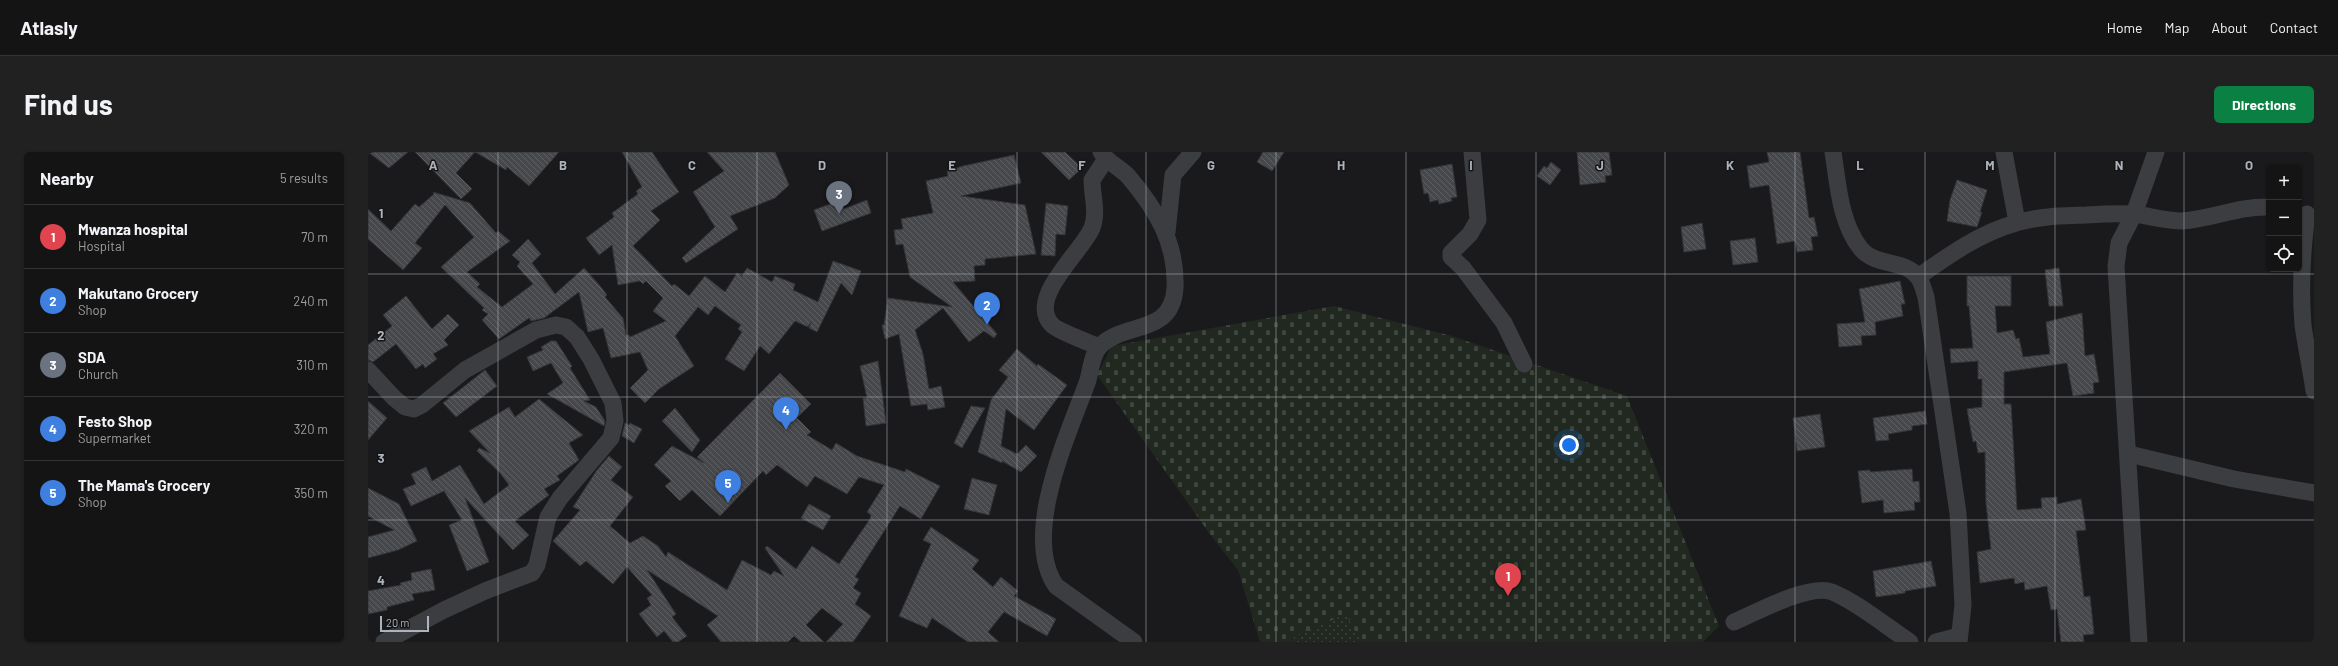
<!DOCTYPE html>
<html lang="en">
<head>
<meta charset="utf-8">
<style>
  body { margin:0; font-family:Barlow,sans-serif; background:#212122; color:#f1f3f6 }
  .controls { position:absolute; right:12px; top:12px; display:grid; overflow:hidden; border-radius:6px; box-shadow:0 1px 3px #0004 }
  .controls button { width:36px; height:36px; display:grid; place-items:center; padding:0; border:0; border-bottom:1px solid #333334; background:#141415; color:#f1f3f6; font:20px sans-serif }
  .scale { position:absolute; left:12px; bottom:10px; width:49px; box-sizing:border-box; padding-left:4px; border:2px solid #adb3bc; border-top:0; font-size:11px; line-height:14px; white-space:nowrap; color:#adb3bc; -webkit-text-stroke:3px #151517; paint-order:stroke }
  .you { position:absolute; left:1201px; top:293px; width:14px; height:14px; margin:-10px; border:3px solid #fff; border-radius:50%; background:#1a73e8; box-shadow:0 0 0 6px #1a73e833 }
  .badge { display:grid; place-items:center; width:26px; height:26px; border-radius:50%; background:#0b8043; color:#fff; font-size:13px; font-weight:700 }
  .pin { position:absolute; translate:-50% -33px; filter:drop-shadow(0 1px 2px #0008) }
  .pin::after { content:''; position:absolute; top:21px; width:14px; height:12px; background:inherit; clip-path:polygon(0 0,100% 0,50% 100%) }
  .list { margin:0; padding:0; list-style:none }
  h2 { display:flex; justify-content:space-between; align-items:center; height:52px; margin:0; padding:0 16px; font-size:17px }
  h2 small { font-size:13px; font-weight:400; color:#9d9ea0 }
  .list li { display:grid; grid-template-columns:26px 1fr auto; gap:12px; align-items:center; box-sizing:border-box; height:64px; padding:0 16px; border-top:1px solid #333334 }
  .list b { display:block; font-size:15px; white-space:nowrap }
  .list p { margin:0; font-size:13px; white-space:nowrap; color:#9d9ea0 }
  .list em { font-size:13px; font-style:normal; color:#9d9ea0 }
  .icon { flex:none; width:22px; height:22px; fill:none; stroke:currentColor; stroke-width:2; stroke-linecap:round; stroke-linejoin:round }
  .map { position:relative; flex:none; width:1946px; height:490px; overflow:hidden; border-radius:6px }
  header { display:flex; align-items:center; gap:24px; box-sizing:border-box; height:56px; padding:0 20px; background:#141415; border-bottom:1px solid #333334 }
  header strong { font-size:19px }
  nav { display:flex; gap:22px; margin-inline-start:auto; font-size:14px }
  .intro { display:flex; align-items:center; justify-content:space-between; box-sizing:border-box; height:96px; padding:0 24px }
  h1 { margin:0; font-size:28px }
  .button { padding:10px 18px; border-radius:6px; background:#0b8043; color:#fff; font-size:14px; font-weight:700 }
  main { display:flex; gap:24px; padding:0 24px }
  aside { flex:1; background:#141415; border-radius:6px; box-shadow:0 1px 3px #0004 }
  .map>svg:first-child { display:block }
  .cemetery { fill:url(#cemetery-stones) }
  .park { fill:url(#park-dots) }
  .building { fill:url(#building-back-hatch); stroke:#343538 }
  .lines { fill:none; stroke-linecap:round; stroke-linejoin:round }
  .street { stroke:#3b3d41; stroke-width:17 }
  .grid { fill:none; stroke:#adb3bc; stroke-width:1; stroke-opacity:0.55 }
  .grid-label { font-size:13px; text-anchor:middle; font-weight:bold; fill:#adb3bc; stroke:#151517; stroke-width:3; stroke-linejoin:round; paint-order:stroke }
</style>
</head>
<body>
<header>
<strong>Atlasly</strong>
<nav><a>Home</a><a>Map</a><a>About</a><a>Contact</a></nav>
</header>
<div class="intro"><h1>Find us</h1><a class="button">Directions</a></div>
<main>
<aside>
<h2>Nearby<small>5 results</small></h2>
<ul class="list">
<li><span class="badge" style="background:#e0444e">1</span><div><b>Mwanza hospital</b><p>Hospital</p></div><em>70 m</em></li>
<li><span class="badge" style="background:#3f7fe0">2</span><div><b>Makutano Grocery</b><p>Shop</p></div><em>240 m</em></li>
<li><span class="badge" style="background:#6b7280">3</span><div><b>SDA</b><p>Church</p></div><em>310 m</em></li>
<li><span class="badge" style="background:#3f7fe0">4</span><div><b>Festo Shop</b><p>Supermarket</p></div><em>320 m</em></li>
<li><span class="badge" style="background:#3f7fe0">5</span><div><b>The Mama's Grocery</b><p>Shop</p></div><em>350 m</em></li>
</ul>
</aside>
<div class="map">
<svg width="1946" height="490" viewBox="0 0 1946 490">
  <defs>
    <pattern id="cemetery-stones" width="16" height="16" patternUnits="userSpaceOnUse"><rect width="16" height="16" fill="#202820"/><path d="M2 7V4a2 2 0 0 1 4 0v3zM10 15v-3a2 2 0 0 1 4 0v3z" fill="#3e453e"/></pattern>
    <pattern id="park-dots" width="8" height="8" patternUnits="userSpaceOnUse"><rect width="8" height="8" fill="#202820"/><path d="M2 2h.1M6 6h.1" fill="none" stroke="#3e453e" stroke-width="1.8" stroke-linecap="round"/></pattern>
    <pattern id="building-back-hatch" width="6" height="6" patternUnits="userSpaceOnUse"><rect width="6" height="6" fill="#47484c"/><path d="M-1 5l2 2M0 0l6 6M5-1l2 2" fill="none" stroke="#5f6064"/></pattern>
  </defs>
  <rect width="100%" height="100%" fill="#1a1a1c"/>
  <polygon class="cemetery" points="966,154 1084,184 1259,244 1351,474 1335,490 892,490 870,418 841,381 729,223 744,194"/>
  <polygon class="park" points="978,462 993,490 926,490 926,485"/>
  <g class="building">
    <polygon points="0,0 40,0 21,16"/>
    <polygon points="47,0 191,0 161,34 139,15 138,18 107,0 88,21 104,37 93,47"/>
    <polygon points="254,0 284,0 311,40 283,59 292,68 265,94 304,134 306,132 321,144 337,124 357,140 369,121 374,124 379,116 404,130 407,124 427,132 425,138 450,150 465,109 493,119 484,143 473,131 449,180 441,176 443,170 440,175 427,169 401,202 392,194 376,219 357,207 374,180 370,177 373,173 347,154 340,163 330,155 307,184 326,214 291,237 277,251 262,236 280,218 272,200 243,206 235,176 220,180 211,140 176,166 163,169 161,166 131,187 114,168 120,162 114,158 116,156 73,115 106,85 77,53 47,91 54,96 35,118 0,87 0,57 23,79 47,52 51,55 66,42 65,40 102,51 128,81 130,79 142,89 99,120 112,132 109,135 134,155 165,132 149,114 152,110 144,103 160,87 173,102 164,111 187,142 216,116 233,135 239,143 237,145 255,166 258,183 261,183 262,185 298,169 285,159 295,146 278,129 275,132 272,129 250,133 244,93 231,103 218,86 246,65 244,61 270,42 268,39 274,35"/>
    <polygon points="339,0 407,0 421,33 407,46 362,64 370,77 318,111 314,106 347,75 325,40 356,19"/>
    <polygon points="673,0 697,0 714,16 701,28"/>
    <polygon points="895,0 916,0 904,19 889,10"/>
    <polygon points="1209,0 1241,0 1244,23 1237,24 1238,30 1212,33"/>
    <polygon points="1399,0 1432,0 1441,66 1446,65 1450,84 1443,85 1445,98 1429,100 1427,89 1409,92 1401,33 1382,36 1379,14 1401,10"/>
    <polygon points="646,3 653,31 593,44 657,53 668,102 617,107 617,113 606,114 607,129 585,130 629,182 626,186 616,179 601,190 575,156 547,178 555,202 561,237 573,234 577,255 560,258 559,252 543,254 531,182 517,187 514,173 516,173 520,146 584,155 542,125 535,92 528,93 526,78 535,77 533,67 565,61 558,29 580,24 579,19 595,14"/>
    <polygon points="1183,10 1193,18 1182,33 1169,24 1176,14 1179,16"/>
    <polygon points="1084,12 1089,45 1083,46 1084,49 1071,52 1070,48 1062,50 1060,41 1056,42 1052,18"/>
    <polygon points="1589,28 1619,38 1612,60 1614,60 1609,75 1579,69 1582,48"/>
    <polygon points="473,48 476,57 499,48 503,61 454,79 446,58"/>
    <polygon points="678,51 700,54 697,83 688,82 687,104 673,103"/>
    <polygon points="1334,71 1338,97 1316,100 1313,75"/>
    <polygon points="1387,86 1390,110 1365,113 1362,89"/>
    <polygon points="1691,116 1695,154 1681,154 1677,118"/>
    <polygon points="1599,124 1643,124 1643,154 1627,154 1629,181 1645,178 1648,187 1651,186 1655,205 1682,202 1678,170 1714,161 1717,204 1726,202 1731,230 1725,231 1726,241 1705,244 1699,211 1636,220 1636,252 1643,252 1649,358 1674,356 1673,346 1689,345 1689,352 1713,347 1718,378 1708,379 1716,445 1722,444 1726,482 1715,483 1716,490 1693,490 1689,457 1683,458 1679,434 1657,438 1656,430 1647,432 1646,426 1612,431 1609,400 1623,397 1618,351 1617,300 1610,301 1608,289 1605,290 1599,257 1614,255 1614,227 1610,227 1610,209 1583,211 1582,197 1605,196 1601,154 1599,154"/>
    <polygon points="1532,129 1537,152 1533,152 1535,164 1507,170 1508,183 1493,184 1494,193 1471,195 1469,172 1497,170 1491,137"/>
    <polygon points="38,144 64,177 80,162 91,173 76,188 80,193 65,202 69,207 57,216 55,212 48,217 28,192 5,210 0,208 0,193 24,174 15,163"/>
    <polygon points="183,189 188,189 204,214 202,216 222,248 216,249 228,255 237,269 236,274 179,242 195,231 183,211 165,219 159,205 175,198 173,195"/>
    <polygon points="649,197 669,214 670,212 699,233 666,278 638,257 633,294 649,302 658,293 669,304 653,320 634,309 634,311 610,300 623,248 640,225 631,218"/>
    <polygon points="510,209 518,271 498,274 495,246 499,246 492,214"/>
    <polygon points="117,218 129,234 88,265 75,251"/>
    <polygon points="412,221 443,252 429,266 443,280 439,283 464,298 468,291 489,304 537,320 538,317 572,334 553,367 532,354 487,425 491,427 485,436 493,441 487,452 503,464 485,490 458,490 475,472 454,456 438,473 456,490 433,490 426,484 420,490 353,490 339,473 350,464 279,418 308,462 304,465 319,484 310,490 305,490 296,479 289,485 271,462 283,453 279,446 284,443 259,415 245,432 218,409 212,414 185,389 212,358 205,355 229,318 241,304 254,315 243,328 265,345 242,374 262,391 275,384 290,394 298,405 300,400 359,438 374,408 403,423 406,419 416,424 397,396 399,394 428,417 444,394 471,412 502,367 503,363 499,360 516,333 491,325 479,342 447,324 439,335 409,313 398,323 395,319 352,364 324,338 312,349 297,334 303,329 286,313 304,294 336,311 329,305"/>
    <polygon points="171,247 215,283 201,291 211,308 189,324 192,328 176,337 181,343 147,369 161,383 145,398 97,346 121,410 99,419 81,373 94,368 76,339 43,354 35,337 48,332 43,322 58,315 64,329 92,313 116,352 141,333 132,321 109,299 111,296 122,301 101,279 141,255 147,265"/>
    <polygon points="0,249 19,266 0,288"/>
    <polygon points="603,254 617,256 594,296 586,291"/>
    <polygon points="307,256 332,288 324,300 294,269"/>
    <polygon points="1557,259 1559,272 1544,274 1544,278 1520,282 1521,288 1508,289 1505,266"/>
    <polygon points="1452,262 1457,295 1429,299 1425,266"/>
    <polygon points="257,271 261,273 262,271 274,277 266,291 254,284"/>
    <polygon points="1544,317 1545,330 1551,329 1552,350 1546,350 1547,358 1516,361 1515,348 1494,351 1490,319 1502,318 1502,320"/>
    <polygon points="604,326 629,333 621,363 596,357"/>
    <polygon points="0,336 31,352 49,389 30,398 0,406 0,385 26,378 0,364"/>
    <polygon points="441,352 463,364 455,378 433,366"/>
    <polygon points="563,375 611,408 604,417 625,435 633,425 650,439 646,444 688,467 679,484 636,460 620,480 631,490 600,490 564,466 559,476 531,464 563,392 555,388"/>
    <polygon points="1563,409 1568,434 1537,439 1537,441 1508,445 1505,419"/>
    <polygon points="63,417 67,438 44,442 46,448 19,455 19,458 0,462 0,439 33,433 32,431 44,428 43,421"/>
  </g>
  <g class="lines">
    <g class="street">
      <path d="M733,0c7,11 18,15 27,24 28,33 49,67 47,112 -3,48 -50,33 -75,58 -9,9 -9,26 -13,37 -19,52 -66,152 -31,203l78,56"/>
      <polyline points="1104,0 1110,68 1102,82 1083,101 1083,105 1095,116 1136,171 1156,212"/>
      <path d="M1465,0c5,32 7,71 28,97 15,18 44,10 57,28 4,5 6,14 8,20l32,216 5,92 -4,37"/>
      <polyline points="1636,0 1649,70"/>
      <path d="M1939,62c-5,37 -7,74 -4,111 3,22 8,44 11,66"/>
      <polyline points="799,80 805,23 825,0"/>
      <path d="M1550,125c31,-22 62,-44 98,-54 22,-7 47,-7 70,-8 15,-1 32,-2 48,-1 16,2 32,7 48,7 30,-2 57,-15 87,-14"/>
      <path d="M731,195c-10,-5 -40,-15 -47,-22 -26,-27 30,-73 40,-97 6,-16 0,-32 0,-48l14,-21"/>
      <polyline points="0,218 26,246 37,255 46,257 54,253 97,218 168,178 188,173 198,175 209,185 223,207 245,251 247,269 243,286 192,346 180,365 169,413 164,421 117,439 76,458 16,490"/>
      <polyline points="1761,302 1866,327 1946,341"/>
      <path d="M1366,470c21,-9 76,-39 98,-30 25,10 55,35 78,50"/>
      <polyline points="1568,490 1591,484"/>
      <polyline points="1771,490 1748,114 1751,91 1766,62 1788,0"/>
    </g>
  </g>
  <path class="grid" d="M130,0v490M259,0v490M389,0v490M519,0v490M649,0v490M778,0v490M908,0v490M1038,0v490M1168,0v490M1297,0v490M1427,0v490M1557,0v490M1687,0v490M1816,0v490M0,122h1946M0,245h1946M0,368h1946"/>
  <g class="grid-label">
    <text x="65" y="18">A</text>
    <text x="195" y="18">B</text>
    <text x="324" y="18">C</text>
    <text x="454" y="18">D</text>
    <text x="584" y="18">E</text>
    <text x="714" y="18">F</text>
    <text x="843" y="18">G</text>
    <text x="973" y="18">H</text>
    <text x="1103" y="18">I</text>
    <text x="1232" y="18">J</text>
    <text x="1362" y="18">K</text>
    <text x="1492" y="18">L</text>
    <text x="1622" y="18">M</text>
    <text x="1751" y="18">N</text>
    <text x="1881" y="18">O</text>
    <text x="13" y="66">1</text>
    <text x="13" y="188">2</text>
    <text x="13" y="311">3</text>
    <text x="13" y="433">4</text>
  </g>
</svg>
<div class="controls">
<button>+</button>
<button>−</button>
<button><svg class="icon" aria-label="locate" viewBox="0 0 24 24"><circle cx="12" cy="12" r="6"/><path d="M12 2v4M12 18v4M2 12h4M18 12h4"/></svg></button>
</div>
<div class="scale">20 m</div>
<div class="you"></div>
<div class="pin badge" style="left:1140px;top:444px;background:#e0444e">1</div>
<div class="pin badge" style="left:619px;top:173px;background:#3f7fe0">2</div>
<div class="pin badge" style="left:471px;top:62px;background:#6b7280">3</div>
<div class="pin badge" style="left:418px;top:278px;background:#3f7fe0">4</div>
<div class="pin badge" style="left:360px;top:351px;background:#3f7fe0">5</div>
</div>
</main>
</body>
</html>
